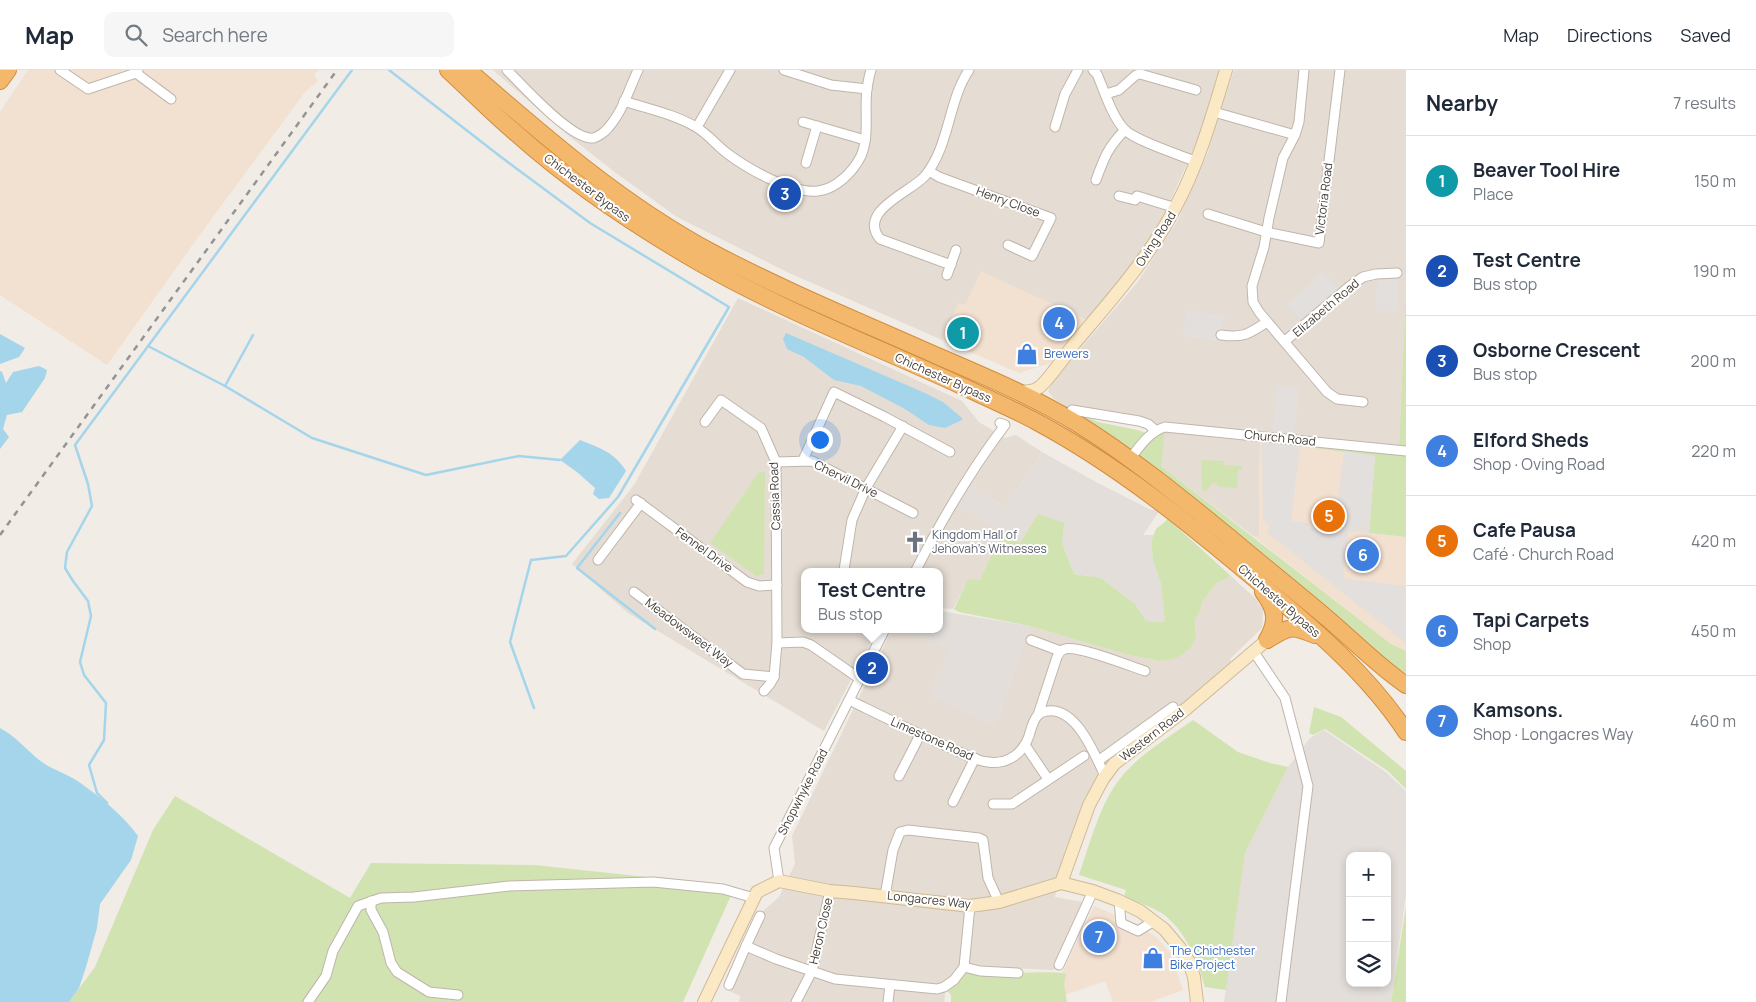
<!DOCTYPE html>
<html lang="en">
<head>
<meta charset="utf-8">
<style>
  body { margin:0; font-family:Manrope,sans-serif; background:#f6f6f7; color:#1f2937 }
  .controls { position:absolute; right:15px; bottom:15px; display:grid; overflow:hidden; border-radius:10px; box-shadow:0 2px 8px #0003 }
  .controls button { width:45px; height:45px; display:grid; place-items:center; padding:0; border:0; border-bottom:1px solid #e0e1e3; background:#fff; color:#1f2937; font:25px sans-serif }
  .you { position:absolute; left:819px; top:369px; width:18px; height:18px; margin:-12px; border:4px solid #fff; border-radius:50%; background:#1a73e8; box-shadow:0 0 0 8px #1a73e833 }
  .badge { display:grid; place-items:center; width:32px; height:32px; border-radius:50%; background:#b45309; color:#fff; font-size:16px; font-weight:700 }
  .pin { position:absolute; translate:-50% -50%; border:2px solid #fff; box-shadow:0 1px 5px #0006 }
  .popup { position:absolute; left:801px; top:498px; width:142px; height:65px; box-sizing:border-box; display:grid; place-content:center; border-radius:10px; background:#fff; filter:drop-shadow(0 1px 4px #0005); font-size:16px; white-space:nowrap; color:#747a83 }
  .popup b { font-size:19px; color:#1f2937 }
  .popup::after { content:''; position:absolute; left:50%; top:100%; margin-left:-10px; border:10px solid transparent; border-top-color:#fff }
  .list { margin:0; padding:0; list-style:none }
  h2 { display:flex; justify-content:space-between; align-items:center; height:65px; margin:0; padding:0 20px; font-size:21px }
  h2 small { font-size:16px; font-weight:400; color:#747a83 }
  .list li { display:grid; grid-template-columns:32px 1fr auto; gap:15px; align-items:center; box-sizing:border-box; height:90px; padding:0 20px; border-top:1px solid #e0e1e3 }
  .list b { display:block; font-size:19px; white-space:nowrap }
  .list p { margin:0; font-size:16px; white-space:nowrap; color:#747a83 }
  .list em { font-size:16px; font-style:normal; color:#747a83 }
  .icon { flex:none; width:28px; height:28px; fill:none; stroke:currentColor; stroke-width:2; stroke-linecap:round; stroke-linejoin:round }
  .map { position:relative; flex:none; width:1406px; height:932px; overflow:hidden }
  header { display:flex; align-items:center; gap:30px; box-sizing:border-box; height:70px; padding:0 25px; background:#fff; border-bottom:1px solid #e0e1e3 }
  header strong { font-size:24px }
  nav { display:flex; gap:28px; margin-inline-start:auto; font-size:18px }
  .search { width:350px; height:45px; background:#f6f6f7; display:flex; align-items:center; gap:12px; box-sizing:border-box; padding:0 18px; border-radius:10px; color:#747a83; font-size:19px }
  main { display:flex }
  aside { flex:1; background:#fff }
  .map>svg:first-child { display:block }
  .residential { fill:#e5ddd3 }
  .commercial { fill:#f2e0d0 }
  .industrial { fill:#e3deda; fill-rule:evenodd }
  .green { fill:#d1e3b0 }
  .parking { fill:#e2dfdd }
  .water { fill:#a4d5eb }
  .lines { fill:none; stroke-linecap:round; stroke-linejoin:round }
  .stream { stroke:#a4d5eb; stroke-width:2.5 }
  .street-casing { stroke:#bfb5ab; stroke-width:11 }
  .secondary-casing { stroke:#ceba97; stroke-width:14 }
  .highway-casing { stroke:#d28c3d; stroke-width:18 }
  .street { stroke:#fff; stroke-width:9 }
  .secondary { stroke:#fbe8c5; stroke-width:12 }
  .highway { stroke:#f4b86d; stroke-width:16 }
  .rail { stroke:#949494; stroke-width:2.5; stroke-dasharray:6 6; stroke-linecap:butt }
  .labels { text-anchor:middle; stroke-width:4; stroke-linejoin:round; paint-order:stroke }
  .street-label { font-size:12px; fill:#433c35; stroke:#fff }
  .shop-label { font-size:12px; fill:#366cbe; stroke:#fff; text-anchor:start }
  .worship-label { font-size:12px; fill:#5b616d; stroke:#fff; text-anchor:start }
</style>
</head>
<body>
<header>
<strong>Map</strong>
<div class="search"><svg class="icon" aria-label="search" viewBox="0 0 24 24"><circle cx="10" cy="10" r="6"/><path d="M15 15l6 6"/></svg>Search here</div>
<nav><a>Map</a><a>Directions</a><a>Saved</a></nav>
</header>
<main>
<div class="map">
<svg width="1406" height="932" viewBox="0 0 1406 932">
  <rect width="100%" height="100%" fill="#f1ece5"/>
  <g class="residential">
    <polygon points="493,0 1219,0 1195,76 1166,140 1136,192 1089,251 1030,224 965,235 959,233 942,270 787,202 677,147 616,103 570,67"/>
    <polygon points="1234,0 1406,0 1406,220 1399,377 1260,361 1259,466 1253,466 1161,396 1148,354 1072,340 1054,329 1048,321 1055,308 1137,213 1178,150 1208,82"/>
    <polygon points="738,228 962,331 979,352 1005,368 1016,365 1042,382 1006,438 976,419 975,411 965,404 949,429 1002,462 980,511 968,509 953,539 940,538 940,502 804,502 804,559 878,559 824,661 628,543 572,494 634,415"/>
    <polygon points="1231,506 1257,530 1263,539 1262,558 1230,589 1232,593 1188,631 1114,682 1098,706 1086,726 1065,781 1055,827 1083,832 1054,900 970,896 947,911 944,932 739,932 740,926 729,921 763,841 779,827 795,794 792,766 892,559 904,559 951,581 994,657 1030,556 1128,585 1161,591 1196,566 1195,549 1201,540 1202,532 1216,514"/>
  </g>
  <g class="commercial">
    <polygon points="28,0 319,0 314,5 318,11 305,22 196,170 107,295 0,225 0,42"/>
    <polygon points="981,201 1086,250 1051,293 1019,303 942,270 959,233 965,235"/>
    <polygon points="1260,371 1375,386 1369,463 1406,467 1406,581 1391,574 1253,466 1259,466"/>
    <polygon points="1094,836 1134,853 1155,866 1171,884 1183,920 1150,932 1113,932 1105,911 1062,926 1061,905"/>
  </g>
  <g class="industrial">
    <polygon points="1042,382 1096,412 1151,440 1160,440 1143,465 1154,465 1151,472 1153,491 1161,514 1165,552 1146,551 1135,534 1101,508 1074,504 1062,473 1038,444 1020,473 956,434 972,409 975,411 976,419 1006,438"/>
    <polygon points="940,541 1030,556 994,657 929,625 950,581 904,559 940,559"/>
    <path d="M1324,660l63,43 19,18v104l-15,107h-167l21,-149 43,-86 22,-29zM1350,786h37v127h-37z"/>
  </g>
  <g class="green">
    <polygon points="1406,220 1406,467 1369,463 1375,386 1260,371 1261,366 1275,368 1278,363 1399,376"/>
    <polygon points="1070,340 1098,352 1137,360 1146,363 1134,378 1128,380"/>
    <path d="M1165,357l-4,39 230,178 15,7v22l-17,-8 -248,-204c-5,-18 11,-26 24,-34z"/>
    <polygon points="1201,390 1224,391 1224,395 1242,396 1242,400 1238,400 1237,418 1220,417 1214,412 1205,422 1202,420"/>
    <polygon points="759,402 765,402 764,504 756,506 710,473"/>
    <polygon points="1038,444 1064,453 1062,473 1074,504 1101,508 1135,534 1146,551 1165,552 1161,514 1153,491 1151,472 1156,459 1168,449 1231,506 1216,514 1202,532 1201,540 1195,549 1196,566 1190,579 1176,588 1161,591 1128,585 1030,556 959,542 954,539 968,509 980,510 1002,462 1020,473"/>
    <polygon points="1314,637 1341,647 1406,701 1406,719 1388,701 1325,659 1313,665 1309,663"/>
    <path d="M1193,650l45,32 32,11 18,4 -43,86 -19,137 -21,-3c-7,-26 -20,-57 -42,-73 -12,-8 -26,-12 -39,-17l2,-7 -47,-15c10,-29 21,-71 40,-95 19,-25 49,-42 74,-60z"/>
    <polygon points="175,726 350,828 371,793 534,795 722,815 733,821 683,932 69,932 95,897 153,760"/>
    <polygon points="1406,836 1406,932 1391,932"/>
    <path d="M964,897c13,2 26,5 39,6 13,1 54,-3 63,1l-2,10 3,18h-116v-7l-7,-8z"/>
  </g>
  <g class="parking">
    <polygon points="1323,201 1338,218 1301,250 1287,234"/>
    <polygon points="1377,207 1398,208 1397,241 1376,241"/>
    <polygon points="1187,240 1224,246 1220,272 1183,266"/>
    <polygon points="1277,316 1299,319 1294,363 1272,360"/>
    <polygon points="1262,371 1300,375 1291,451 1309,453 1309,458 1317,459 1318,454 1335,456 1344,381 1375,386 1369,463 1351,461 1348,463 1343,506 1346,509 1406,516 1406,573 1267,462 1270,457 1263,449"/>
  </g>
  <g class="water">
    <polygon points="786,263 925,323 943,332 962,348 962,350 945,358 929,355 905,339 861,316 834,310 804,287 787,279 783,269"/>
    <polygon points="0,264 25,278 19,287 0,294"/>
    <polygon points="39,296 47,300 45,308 22,342 7,345 3,359 9,367 0,379 0,301 2,302 6,313 13,302"/>
    <path d="M580,370c20,8 34,12 46,31l-17,27 -10,1 -6,-5 2,-6 -18,-16 -17,-12z"/>
    <path d="M0,658c15,8 26,21 39,32 11,9 27,13 40,22 22,16 43,32 59,54l-7,24 -31,44 -3,24 -11,39 -7,21 -10,14h-69z"/>
  </g>
  <g class="lines">
    <g class="stream">
      <polyline points="389,0 501,87 590,153 729,237 618,427 566,486 531,490 510,572 534,638"/>
      <polyline points="148,276 225,316 312,368 426,405 519,386 560,390"/>
      <polyline points="225,316 253,265"/>
      <polyline points="620,443 577,498 655,559"/>
      <polyline points="107,733 97,723 89,695 104,670 106,633 84,605 80,592 91,546 88,531 73,511 65,498 67,482 92,436 88,414 75,375 352,0"/>
    </g>
    <g class="street-casing">
      <g id="street">
        <polyline points="60,0 88,19 136,3 138,0"/>
        <path d="M507,0c15,15 65,71 86,68 5,-1 12,-6 15,-10 15,-17 21,-39 30,-58"/>
        <polyline points="784,0 831,15 867,19"/>
        <path d="M1093,0l4,4c7,16 15,43 28,56 11,11 55,25 72,32"/>
        <polyline points="1304,0 1299,52 1295,65 1283,88 1269,148 1264,177 1252,216 1253,232 1259,242 1327,322 1337,329 1363,332"/>
        <polyline points="136,3 171,29"/>
        <polyline points="1106,24 1119,20 1136,5 1140,4 1196,20"/>
        <path d="M624,31c24,8 50,13 72,26 12,7 21,19 32,27 20,15 64,40 90,37 18,-2 35,-19 43,-35 9,-21 3,-45 6,-67 1,-7 2,-13 4,-19"/>
        <polyline points="1214,42 1295,65"/>
        <polyline points="803,52 865,70"/>
        <polyline points="697,57 730,0"/>
        <polyline points="1055,57 1065,24 1078,0"/>
        <polyline points="806,93 817,56"/>
        <polyline points="929,101 939,107 1051,148 1032,186 1008,175"/>
        <path d="M1096,110c8,-22 12,-33 29,-50"/>
        <polyline points="1119,126 1135,130 1137,126 1176,138"/>
        <polyline points="1208,144 1266,162 1319,173 1340,0"/>
        <path d="M951,195l-71,-26c-23,-28 31,-47 45,-63 25,-31 23,-75 44,-106"/>
        <polyline points="947,205 956,180"/>
        <path d="M1221,265c24,3 27,-1 46,-13"/>
        <polyline points="1285,271 1350,216 1363,207 1376,204 1397,203"/>
        <polyline points="1072,340 1139,351 1148,354 1155,360"/>
        <polyline points="885,347 950,382"/>
        <polyline points="705,352 721,330 761,358 776,392 777,573 774,607 770,614 764,621"/>
        <path d="M1130,389c10,-13 19,-27 35,-32l241,24"/>
        <polyline points="803,390 834,322 883,346"/>
        <polyline points="776,392 812,391 913,443"/>
        <polyline points="636,430 747,512 759,516 777,515"/>
        <polyline points="598,490 641,433"/>
        <polyline points="844,500 852,450 866,418 903,356"/>
        <path d="M915,502c26,-51 55,-101 90,-147l-5,-2"/>
        <polyline points="634,522 743,604 774,607"/>
        <polyline points="1031,570 1060,581"/>
        <polyline points="777,573 803,572 811,575 860,609"/>
        <polyline points="1254,582 1285,628 1308,716 1281,932"/>
        <path d="M849,630c35,17 69,34 104,49 11,5 23,12 35,13 20,3 35,-9 41,-26 2,-7 4,-16 9,-21 3,-3 7,-4 10,-4 29,-3 47,44 57,65"/>
        <path d="M1038,645l19,-58c2,-4 3,-7 8,-8 12,-4 65,17 80,22"/>
        <polyline points="1025,675 1048,709"/>
        <polyline points="1098,691 1173,637"/>
        <polyline points="899,706 920,665"/>
        <polyline points="953,732 975,688"/>
        <polyline points="993,734 1012,734 1084,686"/>
        <polyline points="779,811 774,778 885,559"/>
        <polyline points="885,826 893,780 900,762 908,760 979,768 983,770 988,808 999,832"/>
        <polyline points="1119,830 1121,853 1138,861 1154,851"/>
        <polyline points="371,831 371,840 383,862 391,893 397,902 429,922 458,925"/>
        <polyline points="746,876 760,846"/>
        <polyline points="1059,895 1093,821"/>
        <polyline points="964,897 980,901 1018,903"/>
        <polyline points="729,915 746,876 776,889 835,909 937,919 944,917 954,910 964,897 970,836"/>
        <polyline points="308,932 326,906 333,881 358,836 381,828 414,827 509,816 653,812 723,819 754,828"/>
        <polyline points="796,932 812,901 830,821"/>
        <polyline points="888,932 890,915"/>
      </g>
    </g>
    <g class="secondary-casing">
      <g id="secondary">
        <path d="M1020,322c6,-1 13,0 18,-4 8,-4 29,-35 36,-44 37,-44 76,-87 102,-138 23,-43 36,-90 50,-136"/>
        <polyline points="1061,813 1089,735 1103,709 1114,694 1186,639 1267,570"/>
        <polyline points="704,932 757,822 779,811 830,821 854,823 970,836 999,832 1061,813 1093,821 1117,830 1140,841 1164,859 1180,878 1189,892 1194,907 1197,932"/>
      </g>
    </g>
    <g class="highway-casing">
      <g id="highway">
        <path d="M448,0c23,21 45,44 69,64 56,50 119,92 183,129 84,48 175,83 262,123 25,12 51,23 75,36 82,44 154,103 225,163 52,44 106,89 144,147"/>
        <path d="M468,0c77,67 155,135 245,183 72,38 148,69 222,102 49,21 97,41 143,69 53,33 102,73 150,112 33,28 67,55 100,83 26,22 50,47 78,66"/>
        <polyline points="0,11 8,0"/>
        <path d="M1263,522c13,17 15,29 4,48"/>
        <path d="M1267,570c23,-14 24,-15 48,-5"/>
      </g>
    </g>
    <use href="#street" class="street"/>
    <use href="#secondary" class="secondary"/>
    <use href="#highway" class="highway"/>
    <polyline class="rail" points="0,465 337,0"/>
  </g>
  <defs>
    <g id="shop-bare" transform="scale(1.725)"><path d="M-5-2.5h2.3a2.7 3.5 0 0 1 5.4 0H5L5.5 6h-11ZM-1.5-2.5h3a1.5 2.3 0 0 0-3 0Z" fill="#3f7fe0" stroke="#fff" stroke-width="2.5" paint-order="stroke"/></g>
    <g id="church-bare" transform="scale(1.725)"><path d="M-1.2-6h2.4v3.5h3.3v2.4h-3.3V6h-2.4V-.1h-3.3v-2.4h3.3Z" fill="#6b7280" stroke="#fff" stroke-width="2.5" paint-order="stroke"/></g>
  </defs>
  <g fill-rule="evenodd">
    <use href="#shop-bare" x="1027" y="284"/>
    <use href="#church-bare" x="915" y="472"/>
    <use href="#shop-bare" x="1153" y="888"/>
  </g>
  <g class="labels">
    <g class="street-label">
      <text transform="translate(587 118) rotate(37)" y="4">Chichester Bypass</text>
      <text transform="translate(1324 129) rotate(-83)" y="4">Victoria Road</text>
      <text transform="translate(1008 132) rotate(20)" y="4">Henry Close</text>
      <text transform="translate(1156 169) rotate(-57)" y="4">Oving Road</text>
      <text transform="translate(1326 238) rotate(-40)" y="4">Elizabeth Road</text>
      <text transform="translate(943 308) rotate(24)" y="4">Chichester Bypass</text>
      <text transform="translate(1280 368) rotate(6)" y="4">Church Road</text>
      <text transform="translate(846 409) rotate(26)" y="4">Chervil Drive</text>
      <text transform="translate(775 426) rotate(-92)" y="4">Cassia Road</text>
      <text transform="translate(704 480) rotate(36)" y="4">Fennel Drive</text>
      <text transform="translate(1279 531) rotate(41)" y="4">Chichester Bypass</text>
      <text transform="translate(689 563) rotate(37)" y="4">Meadowsweet Way</text>
      <text transform="translate(1152 665) rotate(-38)" y="4">Western Road</text>
      <text transform="translate(932 669) rotate(24)" y="4">Limestone Road</text>
      <text transform="translate(803 722) rotate(-63)" y="4">Shopwhyke Road</text>
      <text transform="translate(929 830) rotate(6)" y="4">Longacres Way</text>
      <text transform="translate(821 861) rotate(-77)" y="4">Heron Close</text>
    </g>
    <g class="shop-label">
      <text x="1044" y="288">Brewers</text>
      <text x="1170" y="885">The Chichester<tspan x="1170" dy="14">Bike Project</tspan></text>
    </g>
    <g class="worship-label">
      <text x="932" y="469">Kingdom Hall of<tspan x="932" dy="14">Jehovah's Witnesses</tspan></text>
    </g>
  </g>
</svg>
<div class="controls">
<button>+</button>
<button>−</button>
<button><svg class="icon" aria-label="layers" viewBox="0 0 24 24"><path d="M12 4l9 5-9 5-9-5zM3 14l9 5 9-5"/></svg></button>
</div>
<div class="you"></div>
<div class="pin badge" style="left:963px;top:263px;background:#0f9aa8">1</div>
<div class="pin badge" style="left:872px;top:598px;background:#1a4fb4">2</div>
<div class="popup"><b>Test Centre</b>Bus stop</div>
<div class="pin badge" style="left:785px;top:124px;background:#1a4fb4">3</div>
<div class="pin badge" style="left:1059px;top:253px;background:#3f7fe0">4</div>
<div class="pin badge" style="left:1329px;top:446px;background:#e8710a">5</div>
<div class="pin badge" style="left:1363px;top:485px;background:#3f7fe0">6</div>
<div class="pin badge" style="left:1099px;top:867px;background:#3f7fe0">7</div>
</div>
<aside>
<h2>Nearby<small>7 results</small></h2>
<ul class="list">
<li><span class="badge" style="background:#0f9aa8">1</span><div><b>Beaver Tool Hire</b><p>Place</p></div><em>150 m</em></li>
<li><span class="badge" style="background:#1a4fb4">2</span><div><b>Test Centre</b><p>Bus stop</p></div><em>190 m</em></li>
<li><span class="badge" style="background:#1a4fb4">3</span><div><b>Osborne Crescent</b><p>Bus stop</p></div><em>200 m</em></li>
<li><span class="badge" style="background:#3f7fe0">4</span><div><b>Elford Sheds</b><p>Shop · Oving Road</p></div><em>220 m</em></li>
<li><span class="badge" style="background:#e8710a">5</span><div><b>Cafe Pausa</b><p>Café · Church Road</p></div><em>420 m</em></li>
<li><span class="badge" style="background:#3f7fe0">6</span><div><b>Tapi Carpets</b><p>Shop</p></div><em>450 m</em></li>
<li><span class="badge" style="background:#3f7fe0">7</span><div><b>Kamsons.</b><p>Shop · Longacres Way</p></div><em>460 m</em></li>
</ul>
</aside>
</main>
</body>
</html>
